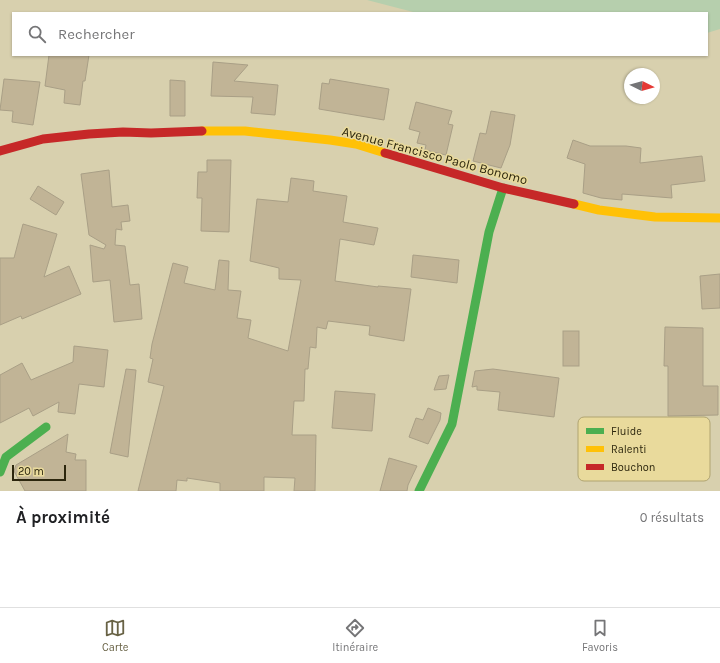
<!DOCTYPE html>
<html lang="fr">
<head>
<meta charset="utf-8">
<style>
  body { margin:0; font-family:Karla,sans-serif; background:#f6f6f6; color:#202124 }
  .compass { position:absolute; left:624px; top:68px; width:36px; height:36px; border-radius:50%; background:#fff; box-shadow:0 1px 3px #0004; rotate:95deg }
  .scale { position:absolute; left:12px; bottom:10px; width:54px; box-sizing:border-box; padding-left:4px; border:2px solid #2c260d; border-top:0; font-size:11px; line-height:14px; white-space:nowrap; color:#2c260d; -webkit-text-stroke:3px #e9da9c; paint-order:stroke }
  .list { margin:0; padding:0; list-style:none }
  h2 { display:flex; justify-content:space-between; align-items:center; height:52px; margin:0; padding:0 16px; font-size:17px }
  h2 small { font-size:13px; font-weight:400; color:#757577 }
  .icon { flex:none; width:22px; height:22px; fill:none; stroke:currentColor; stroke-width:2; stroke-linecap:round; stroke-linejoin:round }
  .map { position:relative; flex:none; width:720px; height:491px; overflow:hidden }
  .search { position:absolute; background:#fff; box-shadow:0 1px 3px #0004; left:12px; right:12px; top:12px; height:44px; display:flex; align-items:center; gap:10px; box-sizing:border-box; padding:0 14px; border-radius:0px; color:#757577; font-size:15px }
  .sheet { height:116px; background:#fff }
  nav { display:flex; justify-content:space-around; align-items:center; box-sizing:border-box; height:56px; border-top:1px solid #e0e0e0; background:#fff; font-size:11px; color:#757577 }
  nav a { display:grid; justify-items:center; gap:2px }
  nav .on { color:#686245 }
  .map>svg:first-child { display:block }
  .green { fill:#b6cfad }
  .building { fill:#c1b496; stroke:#a99f86 }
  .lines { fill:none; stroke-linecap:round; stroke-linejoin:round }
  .fast { stroke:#4caf50; stroke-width:9 }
  .slow { stroke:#ffc107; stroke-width:9 }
  .jam { stroke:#c62828; stroke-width:9 }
  .labels { text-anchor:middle; stroke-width:3; stroke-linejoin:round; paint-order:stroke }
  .street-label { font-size:13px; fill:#2c260d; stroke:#e9da9c }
  .key { fill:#e9da9c; stroke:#b0a471; stroke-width:1 }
  .key-label { font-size:11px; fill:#2c260d }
</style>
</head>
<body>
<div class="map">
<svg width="720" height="491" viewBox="0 0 720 491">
  <rect width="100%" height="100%" fill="#d8d0ae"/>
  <polygon class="green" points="367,0 720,0 720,29 707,33 707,13 417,13"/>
  <g class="building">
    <polygon points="49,55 89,55 85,81 83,81 80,105 64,103 65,90 45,86"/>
    <polygon points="213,62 248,65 234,81 278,85 275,115 251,113 253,97 211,96"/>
    <polygon points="4,79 40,82 33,125 12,122 13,111 0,110"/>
    <polygon points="330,79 389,89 384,120 319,109 322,83 329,84"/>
    <polygon points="170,80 185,81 185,116 170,116"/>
    <polygon points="416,102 452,111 448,124 453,125 446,155 425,150 426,145 417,143 420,132 409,129"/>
    <polygon points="491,111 515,115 510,145 501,168 473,161 480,133 486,134"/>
    <polygon points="573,140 590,146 626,146 641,148 640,163 702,156 705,181 671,185 672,198 622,194 622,200 601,198 583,193 585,164 567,158"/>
    <polygon points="207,160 231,160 229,232 201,231 202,198 197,198 198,172 207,172"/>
    <polygon points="109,170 112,207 128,205 130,221 121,222 122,230 116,229 115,245 125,246 130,285 139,284 142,319 114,322 110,280 93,282 90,245 104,249 106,245 89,235 81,174"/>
    <polygon points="291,178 314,181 313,191 347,196 343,222 378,228 374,245 340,239 335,281 378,287 378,286 411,289 404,341 369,335 370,326 328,321 326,329 317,327 316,348 310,347 308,369 305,369 304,401 294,401 292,435 316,435 315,491 294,491 295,478 264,477 264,491 220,491 220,483 187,478 187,481 177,480 176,491 138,491 164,386 148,382 153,359 150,358 152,344 173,263 188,267 184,283 215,290 219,260 229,261 228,290 241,291 237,318 251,320 248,338 288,351 301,280 279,279 279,268 250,261 257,199 288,202"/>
    <polygon points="38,186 64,202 56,215 30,199"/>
    <polygon points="23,224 57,234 44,277 69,266 81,294 22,319 21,316 0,325 0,258 14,258"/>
    <polygon points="413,255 459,260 457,283 411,277"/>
    <polygon points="720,274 720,308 702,309 700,276"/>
    <polygon points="665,327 703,328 703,386 718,386 718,415 668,416 668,366 664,366"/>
    <rect x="563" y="331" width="16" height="35"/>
    <polygon points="74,346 108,350 104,387 79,384 75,414 58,412 59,402 33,416 29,408 0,423 0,375 22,363 31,380 73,362"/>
    <polygon points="126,369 136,370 128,457 110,453"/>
    <polygon points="493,369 559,378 554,417 498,410 500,392 477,390 477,386 472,387 475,371"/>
    <polygon points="449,375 446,389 434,390 439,376"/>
    <polygon points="335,391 375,394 372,431 332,428"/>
    <polygon points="428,408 441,413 440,420 428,444 409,437 416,418 423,420"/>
    <polygon points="68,434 66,452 76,454 75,460 86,460 86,491 25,491 14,471 16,465"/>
    <polygon points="389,458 417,466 408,485 407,491 380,491"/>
  </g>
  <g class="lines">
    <g class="fast">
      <polyline points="0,472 6,457 46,427"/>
      <polyline points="419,491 452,424 489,232 503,188"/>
    </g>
    <g class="slow">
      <polyline points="202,131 245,131 330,140 356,144 385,153"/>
      <polyline points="574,204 599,210 655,217 720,218"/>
    </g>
    <g class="jam">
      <polyline points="0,151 43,139 89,134 123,132 151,133 202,131"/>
      <polyline points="385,153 503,188 574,204"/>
    </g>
  </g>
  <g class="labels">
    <g class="street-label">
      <text transform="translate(435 155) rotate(15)" y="5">Avenue Francisco Paolo Bonomo</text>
    </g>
  </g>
  <rect x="578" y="417" width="132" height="64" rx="6" class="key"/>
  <rect x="586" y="428" width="18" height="6" fill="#4caf50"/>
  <rect x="586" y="446" width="18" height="6" fill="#ffc107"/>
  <rect x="586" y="464" width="18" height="6" fill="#c62828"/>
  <g class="key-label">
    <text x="611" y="435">Fluide</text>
    <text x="611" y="453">Ralenti</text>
    <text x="611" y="471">Bouchon</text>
  </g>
</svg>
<svg class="compass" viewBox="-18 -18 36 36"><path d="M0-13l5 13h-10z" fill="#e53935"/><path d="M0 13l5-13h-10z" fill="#757577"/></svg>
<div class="scale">20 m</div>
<div class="search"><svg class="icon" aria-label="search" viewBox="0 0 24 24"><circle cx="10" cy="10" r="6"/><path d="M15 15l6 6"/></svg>Rechercher</div>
</div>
<section class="sheet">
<h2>À proximité<small>0 résultats</small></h2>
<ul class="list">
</ul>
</section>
<nav>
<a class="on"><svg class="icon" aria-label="map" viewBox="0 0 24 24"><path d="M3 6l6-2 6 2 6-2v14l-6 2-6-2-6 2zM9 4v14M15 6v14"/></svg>Carte</a>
<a><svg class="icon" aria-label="directions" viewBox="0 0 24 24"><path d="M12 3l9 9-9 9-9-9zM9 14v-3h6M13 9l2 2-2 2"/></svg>Itinéraire</a>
<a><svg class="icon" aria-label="saved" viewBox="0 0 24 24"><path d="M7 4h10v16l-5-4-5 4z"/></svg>Favoris</a>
</nav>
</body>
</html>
